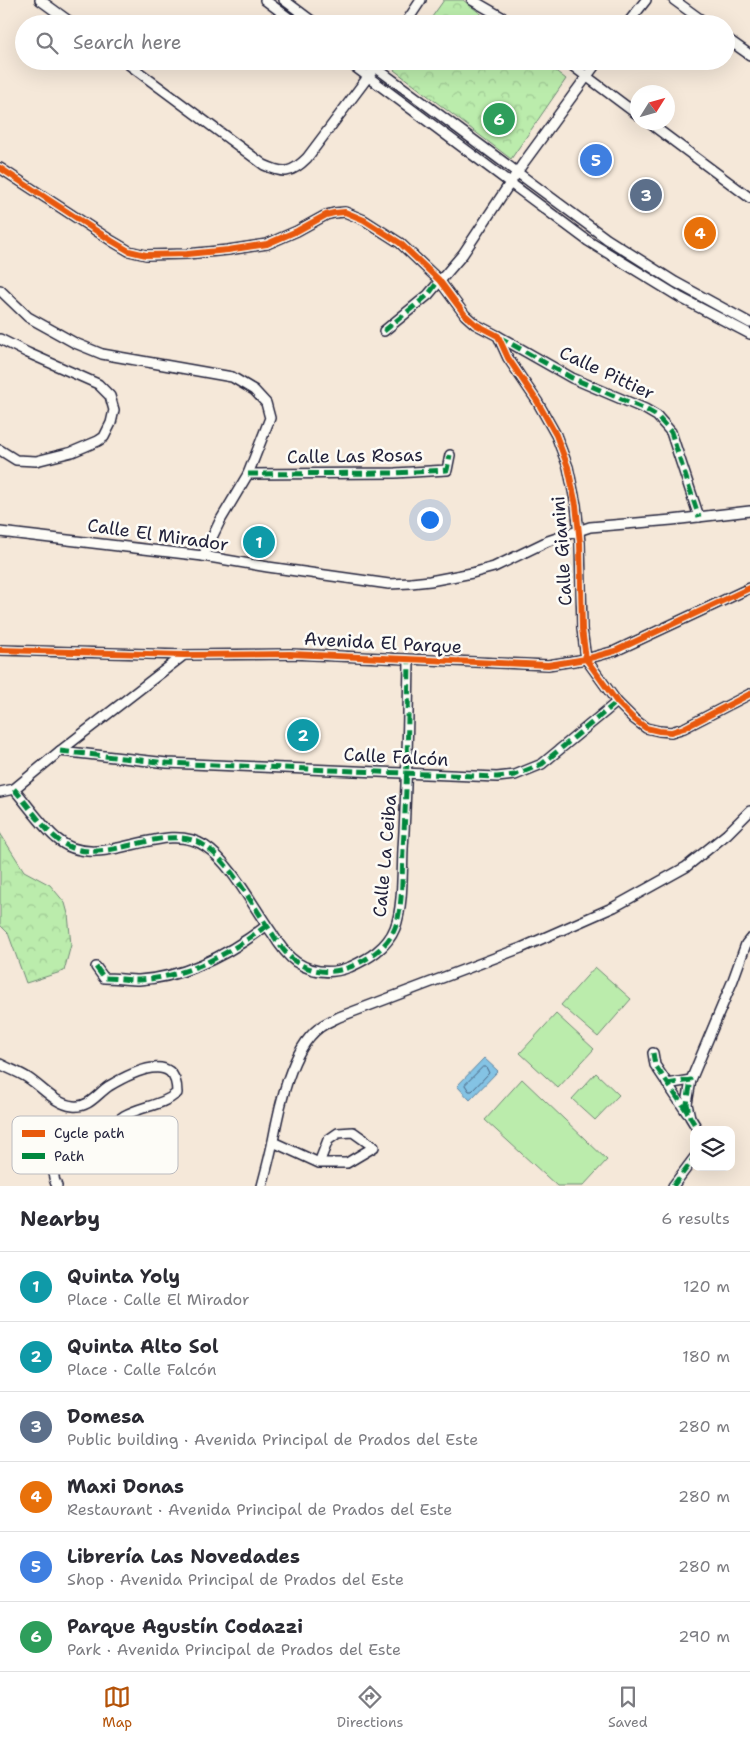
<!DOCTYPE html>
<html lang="en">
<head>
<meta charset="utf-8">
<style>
  body { margin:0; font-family:"Shantell Sans",sans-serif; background:#f2f2f3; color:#2b2b33 }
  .controls { position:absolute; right:15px; bottom:15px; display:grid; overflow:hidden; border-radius:10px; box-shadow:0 5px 20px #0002 }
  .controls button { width:45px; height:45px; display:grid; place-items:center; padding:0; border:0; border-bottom:1px solid #e1e1e2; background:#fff; color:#2b2b33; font:25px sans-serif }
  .compass { position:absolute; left:630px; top:85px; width:45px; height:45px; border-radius:50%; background:#fff; box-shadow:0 5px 20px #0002; rotate:53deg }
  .you { position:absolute; left:429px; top:519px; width:18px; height:18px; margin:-12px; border:4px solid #fff; border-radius:50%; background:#1a73e8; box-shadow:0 0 0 8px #1a73e833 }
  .badge { display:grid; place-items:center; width:32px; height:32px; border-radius:50%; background:#b45309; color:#fff; font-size:16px; font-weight:700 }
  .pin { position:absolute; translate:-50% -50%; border:2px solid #fff; box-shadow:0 1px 5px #0006 }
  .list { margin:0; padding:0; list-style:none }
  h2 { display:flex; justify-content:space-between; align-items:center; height:65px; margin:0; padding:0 20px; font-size:21px }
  h2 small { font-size:16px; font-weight:400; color:#7c7c81 }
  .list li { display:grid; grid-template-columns:32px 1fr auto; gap:15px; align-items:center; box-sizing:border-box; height:70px; padding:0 20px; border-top:1px solid #e1e1e2 }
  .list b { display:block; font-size:19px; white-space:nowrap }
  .list p { margin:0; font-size:16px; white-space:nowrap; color:#7c7c81 }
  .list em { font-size:16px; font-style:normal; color:#7c7c81 }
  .icon { flex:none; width:28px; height:28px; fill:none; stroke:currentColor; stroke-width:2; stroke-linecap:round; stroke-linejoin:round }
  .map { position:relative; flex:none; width:750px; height:1186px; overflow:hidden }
  .search { position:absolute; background:#fff; box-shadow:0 5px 20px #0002; left:15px; right:15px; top:15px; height:55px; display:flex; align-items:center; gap:12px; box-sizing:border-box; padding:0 18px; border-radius:28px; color:#7c7c81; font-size:19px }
  .sheet { height:485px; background:#fff }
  nav { display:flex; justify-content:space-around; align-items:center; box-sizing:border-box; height:70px; border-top:1px solid #e1e1e2; background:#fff; font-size:14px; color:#7c7c81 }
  nav a { display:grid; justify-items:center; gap:2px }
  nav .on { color:#b45309 }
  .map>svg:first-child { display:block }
  .forest { fill:url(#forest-crowns); stroke:#6e8774 }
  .garden { fill:#bbecac; stroke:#6e8774 }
  .water { fill:#84c3e4; stroke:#5d83a0 }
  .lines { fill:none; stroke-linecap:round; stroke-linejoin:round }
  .shore { stroke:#49627f; stroke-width:1 }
  .street-casing { stroke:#22223b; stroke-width:12 }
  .street { stroke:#fdfcf7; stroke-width:9 }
  .quiet { stroke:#00873e; stroke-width:5; stroke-dasharray:10 5; stroke-linecap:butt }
  .cycleway-casing { stroke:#fdfcf7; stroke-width:9 }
  .cycleway { stroke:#e8590c; stroke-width:6 }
  .labels { text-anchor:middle; stroke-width:5; stroke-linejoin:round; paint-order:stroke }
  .street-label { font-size:18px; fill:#22223b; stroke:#fdfcf7 }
  .key { fill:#fdfcf7; stroke:#bbbbbf; stroke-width:1 }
  .key-label { font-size:14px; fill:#22223b }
</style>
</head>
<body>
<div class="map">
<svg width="750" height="1186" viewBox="0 0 750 1186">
  <defs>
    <pattern id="forest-crowns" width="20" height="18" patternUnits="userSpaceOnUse" patternTransform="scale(1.25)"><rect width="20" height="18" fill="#bbecac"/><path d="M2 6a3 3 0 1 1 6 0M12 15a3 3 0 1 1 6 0" fill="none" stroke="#a0ca95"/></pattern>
  </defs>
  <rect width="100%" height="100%" fill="#f5e8d9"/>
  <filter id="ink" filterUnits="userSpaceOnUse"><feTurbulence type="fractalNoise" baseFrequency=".02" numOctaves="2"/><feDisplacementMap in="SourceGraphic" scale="10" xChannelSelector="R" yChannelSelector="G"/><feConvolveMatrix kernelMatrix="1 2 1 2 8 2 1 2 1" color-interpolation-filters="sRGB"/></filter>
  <g filter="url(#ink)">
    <g class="forest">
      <polygon points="444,0 463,0 494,24 427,24"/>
      <polygon points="400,61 543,61 566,79 511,159 394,70"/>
      <polygon points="0,833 24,871 50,885 65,903 68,914 71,945 64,971 26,983 8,933 0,925"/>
    </g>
    <g class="garden">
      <polygon points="595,967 631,999 598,1037 561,1005"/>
      <polygon points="556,1014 594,1049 558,1088 520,1053"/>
      <polygon points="596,1073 619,1095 595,1120 572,1099"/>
      <polygon points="522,1079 607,1160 583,1186 557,1186 485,1120"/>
    </g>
    <polygon class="water" points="484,1058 498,1071 470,1100 457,1086"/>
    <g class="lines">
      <polygon class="shore" points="483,1067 486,1067 489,1073 472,1091 469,1091 465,1085"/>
      <g class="street-casing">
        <g id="street">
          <polyline points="40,0 73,24"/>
          <polyline points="265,0 297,24"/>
          <polyline points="284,0 316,24"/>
          <polyline points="472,0 514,24"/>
          <polyline points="674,0 707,24"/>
          <polyline points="405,24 421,0"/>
          <polyline points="627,24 646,0"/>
          <polyline points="726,38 750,55"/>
          <path d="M124,61l140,104c20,9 27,9 43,-7l73,-97"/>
          <polyline points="347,61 588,241 681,298 750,334"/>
          <polyline points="367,61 607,239 675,282 750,323"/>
          <polyline points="566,61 638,115"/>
          <polyline points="648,122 750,198"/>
          <polyline points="0,168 112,241 129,251 146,255 187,254 228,250 267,244 297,231 326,215 334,213 345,212 364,220 400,243 439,280 465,315 475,324 498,336 508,358 537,401 556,435 568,467 576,505 580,543 582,629 586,659 617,702 634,719 646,728 659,731 671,732 684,728 750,694"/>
          <polyline points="0,290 28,317 75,343 102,354 232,377 254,390 266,403 270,418 248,474 220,521 203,556"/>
          <polyline points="384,331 428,295 463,254 522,165 598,61"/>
          <polyline points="498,336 572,378 645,409 657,416 671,432 699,517"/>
          <polyline points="0,339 28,353 98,384 110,396 114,410 111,423 104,437 98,441 72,452 36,461 16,460 0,450"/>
          <polyline points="248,474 395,473 447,470 450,455"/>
          <polyline points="0,532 203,556 268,567 389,584 411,583 430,581 472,573 494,567 548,541 590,527 672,520 750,511"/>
          <polyline points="0,650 184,655 290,654 548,665 586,659 615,651 750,588"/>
          <polyline points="60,751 167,763 497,777 515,775 542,764 617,702"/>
          <path d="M14,789c13,15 28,37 42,49 42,38 106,-21 149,8 26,17 49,62 67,87 6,10 14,22 24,29 17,11 36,12 54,5 18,-8 37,-19 45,-39 8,-20 7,-56 8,-79 4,-63 5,-126 6,-189"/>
          <polyline points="0,792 14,789 60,751 184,655"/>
          <path d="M96,967l8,11c12,0 24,2 35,2 48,-3 90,-26 127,-54"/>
          <polyline points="653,1053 655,1065 687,1113"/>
          <path d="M0,1064c9,5 19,8 28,14 14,9 27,26 45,28 16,2 24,-12 36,-20 22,-13 68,-37 68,7 -15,13 -36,13 -53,23 -12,8 -22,20 -34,26 -7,4 -15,4 -22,8 -14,6 -18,23 -11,36"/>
          <polyline points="667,1084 691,1080"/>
          <polyline points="698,1130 690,1117 687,1104 691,1080 733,980 746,944 750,939"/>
          <polyline points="273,1142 319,1163 347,1163 374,1147 353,1132 338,1133 328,1140 319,1163"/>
          <path d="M262,1186c4,-15 8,-30 11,-45 6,-33 18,-92 46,-113 6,-5 14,-8 20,-11l182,-69 93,-41 72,-40 41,-33 23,-23"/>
          <polyline points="673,1186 694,1158"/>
        </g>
      </g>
      <use href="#street" class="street"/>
      <g class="quiet">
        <polyline points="384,331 428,295 439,280"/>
        <polyline points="499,337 572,378 645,409 657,416 671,432 699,517"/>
        <polyline points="248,474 395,473 447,470 450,455"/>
        <polyline points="60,751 167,763 497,777 515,775 542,764 617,702"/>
        <path d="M14,789c13,15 28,37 42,49 42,38 106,-21 149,8 26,17 49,62 67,87 6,10 14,22 24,29 17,11 36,12 54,5 18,-8 37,-19 45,-39 8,-20 7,-56 8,-79 4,-63 5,-126 6,-189"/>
        <path d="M96,967l8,11c12,0 24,2 35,2 48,-3 90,-26 127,-54"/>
        <polyline points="653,1053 655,1065 688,1113"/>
        <polyline points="667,1084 691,1080 687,1104 690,1117 698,1130"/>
        <polyline points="673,1186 694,1158"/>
      </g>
      <g class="cycleway-casing">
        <g id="cycleway">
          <polyline points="0,168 112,241 129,251 146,255 187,254 228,250 267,244 297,231 326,215 334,213 345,212 364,220 400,243 439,280 465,315 475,324 498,336 508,358 537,401 556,435 568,467 576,505 580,543 582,629 586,659 617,702 634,719 646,728 659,731 671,732 684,728 750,694"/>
          <polyline points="0,650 184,655 290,654 548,665 586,659 615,651 750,588"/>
        </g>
      </g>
      <use href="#cycleway" class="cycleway"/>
    </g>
  </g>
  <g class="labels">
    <g class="street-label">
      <text transform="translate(607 373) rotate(25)" y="6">Calle Pittier</text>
      <text transform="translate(355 456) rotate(-1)" y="6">Calle Las Rosas</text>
      <text transform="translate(158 535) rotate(8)" y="6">Calle El Mirador</text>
      <text transform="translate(562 551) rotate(-94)" y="6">Calle Gianini</text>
      <text transform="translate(383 643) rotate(3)" y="6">Avenida El Parque</text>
      <text transform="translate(396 757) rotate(3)" y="6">Calle Falcón</text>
      <text transform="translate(385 856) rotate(-85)" y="6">Calle La Ceiba</text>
    </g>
  </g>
  <rect x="12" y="1116" width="166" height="58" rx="8" class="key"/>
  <rect x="22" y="1130" width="23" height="7" fill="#e8590c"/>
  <rect x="22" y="1153" width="23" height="6" fill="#00873e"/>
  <g class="key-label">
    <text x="54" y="1138">Cycle path</text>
    <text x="54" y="1161">Path</text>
  </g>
</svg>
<div class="controls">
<button><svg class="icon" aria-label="layers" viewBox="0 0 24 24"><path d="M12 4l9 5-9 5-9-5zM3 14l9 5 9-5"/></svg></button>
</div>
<svg class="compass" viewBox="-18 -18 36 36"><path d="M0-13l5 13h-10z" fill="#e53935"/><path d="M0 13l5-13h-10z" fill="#7c7c81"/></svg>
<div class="you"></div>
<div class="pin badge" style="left:259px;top:542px;background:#0f9aa8">1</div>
<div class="pin badge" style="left:303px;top:735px;background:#0f9aa8">2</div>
<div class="pin badge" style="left:646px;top:195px;background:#5c6f8a">3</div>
<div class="pin badge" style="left:700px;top:233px;background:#e8710a">4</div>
<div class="pin badge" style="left:596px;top:160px;background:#3f7fe0">5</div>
<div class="pin badge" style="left:499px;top:119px;background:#2e9e5b">6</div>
<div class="search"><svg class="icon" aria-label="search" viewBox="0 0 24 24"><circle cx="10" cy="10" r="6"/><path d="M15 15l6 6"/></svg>Search here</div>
</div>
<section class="sheet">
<h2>Nearby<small>6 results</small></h2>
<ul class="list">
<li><span class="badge" style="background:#0f9aa8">1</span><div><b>Quinta Yoly</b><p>Place · Calle El Mirador</p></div><em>120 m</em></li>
<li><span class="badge" style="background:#0f9aa8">2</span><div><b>Quinta Alto Sol</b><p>Place · Calle Falcón</p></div><em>180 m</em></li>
<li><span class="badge" style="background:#5c6f8a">3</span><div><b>Domesa</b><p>Public building · Avenida Principal de Prados del Este</p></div><em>280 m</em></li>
<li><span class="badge" style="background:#e8710a">4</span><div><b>Maxi Donas</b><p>Restaurant · Avenida Principal de Prados del Este</p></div><em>280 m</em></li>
<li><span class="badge" style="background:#3f7fe0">5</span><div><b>Librería Las Novedades</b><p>Shop · Avenida Principal de Prados del Este</p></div><em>280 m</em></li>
<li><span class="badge" style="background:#2e9e5b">6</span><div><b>Parque Agustín Codazzi</b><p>Park · Avenida Principal de Prados del Este</p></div><em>290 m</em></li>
</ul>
</section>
<nav>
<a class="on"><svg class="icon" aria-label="map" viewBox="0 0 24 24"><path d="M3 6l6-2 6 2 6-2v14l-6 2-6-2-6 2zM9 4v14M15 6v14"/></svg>Map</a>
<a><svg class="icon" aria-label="directions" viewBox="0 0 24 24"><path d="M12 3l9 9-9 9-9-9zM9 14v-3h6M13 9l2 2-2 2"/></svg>Directions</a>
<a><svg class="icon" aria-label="saved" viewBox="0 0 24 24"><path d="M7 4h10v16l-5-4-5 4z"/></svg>Saved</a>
</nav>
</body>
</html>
